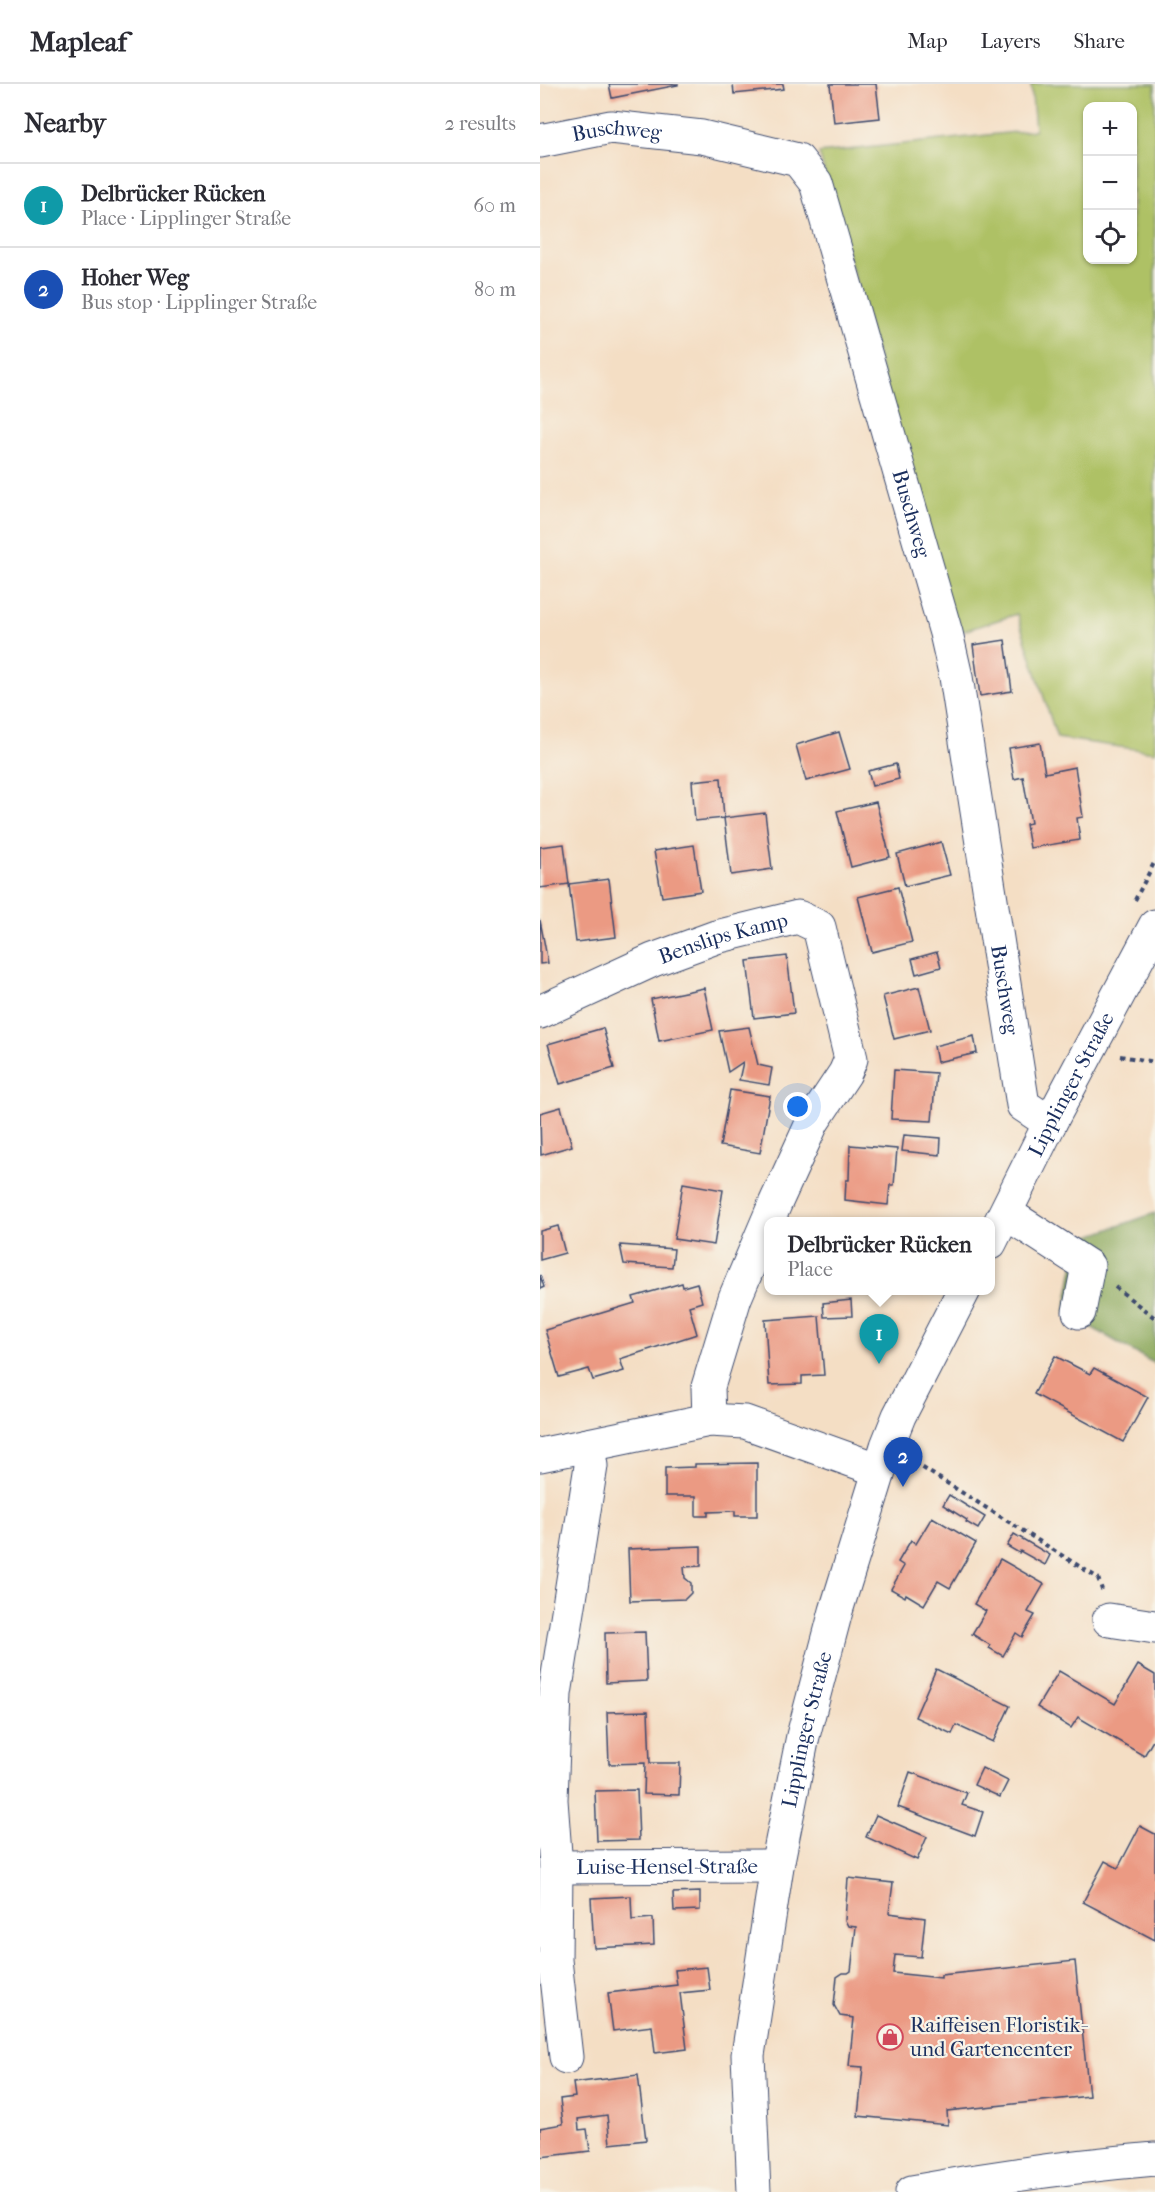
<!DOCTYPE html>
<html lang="en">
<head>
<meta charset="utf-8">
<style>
  body { margin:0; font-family:"IM FELL French Canon",serif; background:#f2f2f3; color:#2b2b33 }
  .controls { position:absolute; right:18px; top:18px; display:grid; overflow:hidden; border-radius:12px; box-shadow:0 2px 4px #0004 }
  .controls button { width:54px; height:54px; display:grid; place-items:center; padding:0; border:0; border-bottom:2px solid #e1e1e2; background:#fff; color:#2b2b33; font:30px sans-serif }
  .you { position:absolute; left:258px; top:1023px; width:21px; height:21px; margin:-15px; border:4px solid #fff; border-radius:50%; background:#1a73e8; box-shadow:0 0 0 9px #1a73e833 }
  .badge { display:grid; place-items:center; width:39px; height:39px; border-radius:50%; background:#1a73e8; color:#fff; font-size:20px; font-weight:700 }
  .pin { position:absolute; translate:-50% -50px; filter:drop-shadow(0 2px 3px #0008) }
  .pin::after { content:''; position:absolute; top:32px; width:21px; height:18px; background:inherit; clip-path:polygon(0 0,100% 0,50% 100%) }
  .popup { position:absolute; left:224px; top:1133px; width:231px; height:78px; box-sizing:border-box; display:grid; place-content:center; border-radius:12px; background:#fff; filter:drop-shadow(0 2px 4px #0005); font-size:20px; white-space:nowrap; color:#7c7c81 }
  .popup b { font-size:22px; color:#2b2b33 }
  .popup::after { content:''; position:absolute; left:50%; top:100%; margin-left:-12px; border:12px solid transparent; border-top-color:#fff }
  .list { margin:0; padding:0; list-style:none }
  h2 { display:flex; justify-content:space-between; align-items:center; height:78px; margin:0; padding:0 24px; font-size:26px }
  h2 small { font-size:20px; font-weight:400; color:#7c7c81 }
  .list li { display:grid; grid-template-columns:39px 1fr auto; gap:18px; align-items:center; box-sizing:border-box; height:84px; padding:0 24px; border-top:2px solid #e1e1e2 }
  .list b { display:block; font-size:22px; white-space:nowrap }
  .list p { margin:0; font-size:20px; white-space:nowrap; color:#7c7c81 }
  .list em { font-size:20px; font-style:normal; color:#7c7c81 }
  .icon { flex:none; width:33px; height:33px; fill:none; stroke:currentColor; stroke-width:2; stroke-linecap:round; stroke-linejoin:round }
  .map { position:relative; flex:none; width:615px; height:2108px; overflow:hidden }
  header { display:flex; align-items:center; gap:36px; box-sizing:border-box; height:84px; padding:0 30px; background:#fff; border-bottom:2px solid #e1e1e2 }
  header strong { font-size:28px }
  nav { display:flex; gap:33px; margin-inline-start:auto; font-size:21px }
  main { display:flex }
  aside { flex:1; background:#fff }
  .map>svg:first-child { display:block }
  .green { fill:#aec165; stroke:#647862; stroke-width:1.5; fill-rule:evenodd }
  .forest { fill:#8aa75a; stroke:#526b5c; stroke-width:1.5 }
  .building { fill:#eb9a83 }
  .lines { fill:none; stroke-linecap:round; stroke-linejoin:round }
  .minor-casing { stroke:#3c496d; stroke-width:35 }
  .path { stroke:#3c496d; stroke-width:4; stroke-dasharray:4.5 4.5; stroke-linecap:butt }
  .minor { stroke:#fff; stroke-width:33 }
  .labels { text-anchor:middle; stroke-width:4.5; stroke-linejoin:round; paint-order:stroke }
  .street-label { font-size:21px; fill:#1b2f5e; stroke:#f7f3e8 }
  .poi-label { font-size:21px; fill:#1b2f5e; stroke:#f7f3e8; text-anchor:start }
</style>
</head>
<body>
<header>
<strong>Mapleaf</strong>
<nav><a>Map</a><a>Layers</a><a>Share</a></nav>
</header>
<main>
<aside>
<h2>Nearby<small>2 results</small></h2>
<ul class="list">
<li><span class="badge" style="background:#0f9aa8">1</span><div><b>Delbrücker Rücken</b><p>Place · Lipplinger Straße</p></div><em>60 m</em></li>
<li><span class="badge" style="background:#1a4fb4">2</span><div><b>Hoher Weg</b><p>Bus stop · Lipplinger Straße</p></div><em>80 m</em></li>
</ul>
</aside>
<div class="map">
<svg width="615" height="2108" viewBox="0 0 615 2108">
  <rect width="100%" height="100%" fill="#f7f3e8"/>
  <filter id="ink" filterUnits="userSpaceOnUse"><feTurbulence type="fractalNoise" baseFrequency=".0167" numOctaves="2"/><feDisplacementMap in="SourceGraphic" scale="12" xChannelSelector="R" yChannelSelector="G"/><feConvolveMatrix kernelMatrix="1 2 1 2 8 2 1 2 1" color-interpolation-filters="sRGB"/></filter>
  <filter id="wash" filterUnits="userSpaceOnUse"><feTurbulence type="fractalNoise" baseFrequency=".008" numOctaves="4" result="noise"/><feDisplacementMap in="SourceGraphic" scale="24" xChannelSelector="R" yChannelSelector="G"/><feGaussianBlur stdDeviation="1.35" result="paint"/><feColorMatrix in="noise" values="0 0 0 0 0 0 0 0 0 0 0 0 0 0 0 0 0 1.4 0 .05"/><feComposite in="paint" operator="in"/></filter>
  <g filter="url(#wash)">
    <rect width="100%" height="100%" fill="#f4dec4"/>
    <path class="green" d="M491,0h124v668l-98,-14 -40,-124 -60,19 -138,-480 216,-23zM548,22h44v154h-44z"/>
    <polygon class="forest" points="615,1129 615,1280 525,1228 538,1156"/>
    <g id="blocks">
      <g class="building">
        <polygon points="69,0 138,0 138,1 72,14"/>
        <polygon points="193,0 243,0 244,5 194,10"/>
        <polygon points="290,0 336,0 340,34 294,39"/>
        <polygon points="465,556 472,607 440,612 433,561"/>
        <polygon points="299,648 310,685 266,697 256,661"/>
        <polygon points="500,659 505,689 535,683 543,733 537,734 540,756 490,764 486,740 491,739 483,693 474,695 469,664"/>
        <polygon points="356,680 359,695 332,702 328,687"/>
        <polygon points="181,694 184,734 225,729 232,785 191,791 184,734 155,737 152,697"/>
        <polygon points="336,718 350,773 311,783 297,727"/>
        <polygon points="401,758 410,791 365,802 357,770"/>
        <polygon points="24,760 29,800 69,795 76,853 36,858 29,800 0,804 0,763"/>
        <polygon points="154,761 161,807 122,813 114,767"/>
        <polygon points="358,803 372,858 332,868 318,813"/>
        <polygon points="0,836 8,879 0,880"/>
        <polygon points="397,868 401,883 376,890 372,875"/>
        <polygon points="247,872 254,929 214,934 207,877"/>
        <polygon points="379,903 390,946 354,955 343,912"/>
        <polygon points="164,904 173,946 119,957 111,915"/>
        <polygon points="209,943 218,981 232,984 229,1001 199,996 203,978 188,988 179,947"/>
        <polygon points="63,944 74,984 20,1000 8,960"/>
        <polygon points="434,952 437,969 397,978 394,962"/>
        <polygon points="354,986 396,989 392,1037 351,1035"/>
        <polygon points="190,1006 230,1012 220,1069 180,1062"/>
        <polygon points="21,1023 32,1062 1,1071 0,1029"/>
        <polygon points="364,1051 401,1054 400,1071 362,1067"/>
        <polygon points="310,1061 357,1065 354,1101 350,1101 348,1121 305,1116 306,1096 309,1096"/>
        <polygon points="143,1099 183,1106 174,1161 134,1155"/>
        <polygon points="18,1142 25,1169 0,1176 0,1147"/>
        <polygon points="80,1161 134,1165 132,1183 84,1180"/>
        <polygon points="0,1191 4,1203 0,1205"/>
        <polygon points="142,1199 143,1203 157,1199 162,1218 149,1222 157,1250 80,1275 84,1287 53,1296 49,1285 19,1293 5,1246 95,1219 93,1213"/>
        <polygon points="311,1216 312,1232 284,1233 283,1219"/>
        <polygon points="279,1232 284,1291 262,1292 262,1300 229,1301 225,1236"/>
        <polygon points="515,1272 550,1290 554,1284 608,1313 583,1358 494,1310"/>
        <polygon points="217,1379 217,1432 195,1432 195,1427 168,1428 168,1432 156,1432 156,1412 125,1412 125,1384 155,1383 155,1380"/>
        <polygon points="409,1411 445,1433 438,1445 426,1438 427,1436 403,1421"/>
        <polygon points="392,1433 436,1459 410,1504 398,1497 384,1521 366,1510 365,1513 351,1505 364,1482 358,1478 371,1456 376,1460"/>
        <polygon points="474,1450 510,1471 505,1481 480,1467 479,1469 467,1462"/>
        <polygon points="161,1462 161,1482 144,1483 145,1494 151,1499 151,1509 145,1515 90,1517 88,1465"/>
        <polygon points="460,1475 504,1500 488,1528 495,1531 482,1553 476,1549 463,1572 449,1564 450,1561 432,1550 446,1527 434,1520"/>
        <polygon points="105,1548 107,1597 66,1599 65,1549"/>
        <polygon points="598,1581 615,1591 615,1653 604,1672 538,1633 531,1644 497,1623 519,1587 575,1620"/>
        <polygon points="396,1585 470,1622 453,1658 416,1641 412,1650 375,1633"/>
        <polygon points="108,1627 110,1679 140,1679 139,1711 104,1710 105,1679 69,1680 67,1628"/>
        <polygon points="442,1684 468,1697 460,1713 434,1701"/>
        <polygon points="370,1688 427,1709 422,1721 443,1728 435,1752 358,1723"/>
        <polygon points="97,1706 99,1756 57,1757 55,1707"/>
        <polygon points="336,1731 387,1753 377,1776 326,1753"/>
        <polygon points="600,1742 615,1750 615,1856 543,1818 565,1777 578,1784"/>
        <polygon points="308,1794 353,1799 349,1829 385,1834 381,1873 355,1871 353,1889 401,1894 401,1891 535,1877 549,2012 407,2027 408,2041 318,2032 323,1983 309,1982 314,1934 300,1932 294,1921 297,1893 303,1889 308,1889 311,1887 316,1843 308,1842 305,1836"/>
        <polygon points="160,1808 160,1826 134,1827 133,1809"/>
        <polygon points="91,1812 92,1836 113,1834 114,1861 54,1864 51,1814"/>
        <polygon points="167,1883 170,1906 140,1909 147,1965 115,1969 112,1942 73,1947 68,1909 137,1901 135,1886"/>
        <polygon points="98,1991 106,2056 70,2060 67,2031 38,2035 39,2046 47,2045 50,2067 1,2073 0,2044 23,2040 20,2015 35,2013 33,1999"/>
      </g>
    </g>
  </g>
  <g filter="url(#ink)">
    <use href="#blocks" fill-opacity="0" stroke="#3c496d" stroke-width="1.5"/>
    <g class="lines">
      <g class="minor-casing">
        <g id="minor">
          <path id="s1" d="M0,57l71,-14 91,10 96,23 18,23 130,450 10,44 67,428 27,18"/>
          <path id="s2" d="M0,928l113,-52 63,-23 82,-20 21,10 32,132 -6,14 -32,48 -38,83 -40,94 -27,89 1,33"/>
          <polyline points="466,1129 548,1182 539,1228"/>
          <path id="s3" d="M450,1159l60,-120 105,-197"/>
          <polyline points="0,1371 169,1336 205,1338 339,1386"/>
          <polyline points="569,1536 615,1543"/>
          <path id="s4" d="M16,1783l221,-1"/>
          <polyline points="26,1973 15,1876 16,1783 11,1716 15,1610 51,1382 48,1361"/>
          <path id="s5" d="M214,2108l-6,-137 29,-189 26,-130 33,-125 51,-165 12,-30 65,-126"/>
          <path d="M372,2108c81,-15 161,-26 243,-33"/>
        </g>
      </g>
      <g class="path">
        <polyline points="595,816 615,777"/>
        <polyline points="580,972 615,978"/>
        <polyline points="575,1203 615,1234"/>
        <polyline points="375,1379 558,1494 562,1506"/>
      </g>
      <use href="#minor" class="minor"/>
    </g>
  </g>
  <defs>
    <g id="shop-ring" transform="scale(1.35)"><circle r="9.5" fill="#f7f3e8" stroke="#d1495b" stroke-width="1.5"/><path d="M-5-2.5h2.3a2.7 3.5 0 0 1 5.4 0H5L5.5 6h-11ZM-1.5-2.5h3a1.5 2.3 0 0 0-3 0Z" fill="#d1495b"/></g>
  </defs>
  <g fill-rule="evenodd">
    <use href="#shop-ring" x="350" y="1953"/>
  </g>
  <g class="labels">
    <g class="street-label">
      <text dy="7" stroke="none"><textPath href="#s1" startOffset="78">Buschweg</textPath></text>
      <text dy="7" stroke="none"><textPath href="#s1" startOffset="636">Buschweg</textPath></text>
      <text dy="7" stroke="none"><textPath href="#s2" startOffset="198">Benslips Kamp</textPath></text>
      <text dy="7" stroke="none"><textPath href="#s1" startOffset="1122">Buschweg</textPath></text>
      <text dy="7" stroke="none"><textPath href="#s3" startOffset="178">Lipplinger Straße</textPath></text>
      <text dy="7" stroke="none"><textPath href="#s5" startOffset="468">Lipplinger Straße</textPath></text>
      <text dy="7" stroke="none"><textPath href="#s4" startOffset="111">Luise-Hensel-Straße</textPath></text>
    </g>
    <g class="poi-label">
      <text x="370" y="1948">Raiffeisen Floristik-<tspan x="370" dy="24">und Gartencenter</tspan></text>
    </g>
  </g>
</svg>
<div class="controls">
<button>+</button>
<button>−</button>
<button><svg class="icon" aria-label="locate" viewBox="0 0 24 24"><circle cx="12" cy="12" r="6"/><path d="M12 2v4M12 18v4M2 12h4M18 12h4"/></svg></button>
</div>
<div class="you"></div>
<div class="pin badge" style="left:339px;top:1280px;background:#0f9aa8">1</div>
<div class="popup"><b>Delbrücker Rücken</b>Place</div>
<div class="pin badge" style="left:363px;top:1403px;background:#1a4fb4">2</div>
</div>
</main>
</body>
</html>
